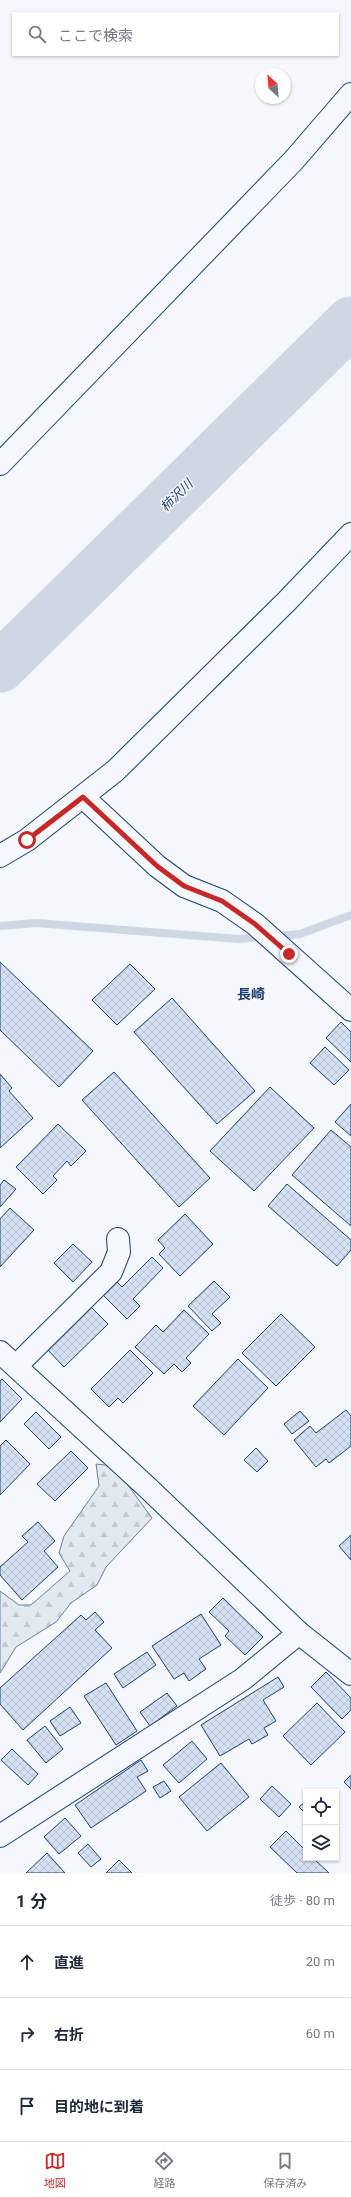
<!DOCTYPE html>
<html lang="ja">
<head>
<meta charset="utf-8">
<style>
  body { margin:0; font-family:Roboto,"Noto Sans JP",sans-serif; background:#f6f6f7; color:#1f2937 }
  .controls { position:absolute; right:12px; bottom:12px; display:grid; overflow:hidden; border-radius:0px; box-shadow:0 1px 3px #0004 }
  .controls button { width:36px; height:36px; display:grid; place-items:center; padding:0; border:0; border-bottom:1px solid #e0e1e3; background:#fff; color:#1f2937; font:20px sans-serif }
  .compass { position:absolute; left:255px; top:68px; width:36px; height:36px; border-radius:50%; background:#fff; box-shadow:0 1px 3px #0004; rotate:334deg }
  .stop { position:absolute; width:12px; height:12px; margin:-9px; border:3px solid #c62828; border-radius:50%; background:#fff }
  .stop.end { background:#c62828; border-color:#fff; box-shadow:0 1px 4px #0008 }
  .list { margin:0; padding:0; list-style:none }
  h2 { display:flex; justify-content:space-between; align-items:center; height:52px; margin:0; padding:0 16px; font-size:17px }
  h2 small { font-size:13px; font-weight:400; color:#747a83 }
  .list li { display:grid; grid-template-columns:26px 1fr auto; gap:12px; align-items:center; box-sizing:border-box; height:72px; padding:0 16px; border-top:1px solid #e0e1e3 }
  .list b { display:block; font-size:15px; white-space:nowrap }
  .list em { font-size:13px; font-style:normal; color:#747a83 }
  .icon { flex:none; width:22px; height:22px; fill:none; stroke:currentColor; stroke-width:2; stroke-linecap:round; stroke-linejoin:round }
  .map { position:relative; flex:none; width:351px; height:1873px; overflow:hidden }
  .search { position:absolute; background:#fff; box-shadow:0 1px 3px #0004; left:12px; right:12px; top:12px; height:44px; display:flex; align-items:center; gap:10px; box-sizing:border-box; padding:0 14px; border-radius:0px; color:#747a83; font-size:15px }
  .sheet { height:268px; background:#fff }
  nav { display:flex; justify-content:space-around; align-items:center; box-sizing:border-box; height:56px; border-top:1px solid #e0e1e3; background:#fff; font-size:11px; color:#747a83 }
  nav a { display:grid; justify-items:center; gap:2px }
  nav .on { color:#c62828 }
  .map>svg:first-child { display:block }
  .forest { fill:url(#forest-firs); stroke:#687fa3 }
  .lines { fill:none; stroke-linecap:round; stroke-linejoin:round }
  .stream { stroke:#cfd7e4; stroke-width:8 }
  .river { stroke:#cfd7e4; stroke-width:51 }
  .building { fill:url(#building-cross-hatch); stroke:#1d3f73 }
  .minor-casing { stroke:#1d3f73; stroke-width:24 }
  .minor { stroke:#f4f7fb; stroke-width:22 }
  .route { stroke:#c62828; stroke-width:5 }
  .labels { text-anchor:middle; stroke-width:3; stroke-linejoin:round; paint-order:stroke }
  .water-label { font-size:13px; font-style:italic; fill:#1d3f73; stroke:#f4f7fb }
  .quarter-label { font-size:14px; font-weight:bold; fill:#1d3f73; stroke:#f4f7fb }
</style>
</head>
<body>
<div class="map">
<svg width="351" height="1873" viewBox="0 0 351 1873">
  <defs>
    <pattern id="forest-firs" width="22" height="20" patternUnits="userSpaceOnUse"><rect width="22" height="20" fill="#e3e9f0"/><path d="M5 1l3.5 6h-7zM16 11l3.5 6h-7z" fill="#c2c9d1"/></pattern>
    <pattern id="building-cross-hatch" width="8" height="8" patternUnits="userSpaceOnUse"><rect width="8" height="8" fill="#d5e0f0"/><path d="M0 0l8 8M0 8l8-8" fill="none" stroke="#b6c1d1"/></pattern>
  </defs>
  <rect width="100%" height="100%" fill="#f4f7fb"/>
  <polygon class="forest" points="96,1464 114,1466 152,1518 106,1567 97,1585 71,1603 56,1622 16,1647 0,1673 0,1591 19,1605 31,1605 70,1571 59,1553 64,1536 99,1486"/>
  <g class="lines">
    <polyline class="stream" points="0,926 36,923 238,939 300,934 351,915"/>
    <polyline class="river" points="0,667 351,322"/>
  </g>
  <g class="building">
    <polygon points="0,962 93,1051 59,1087 0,1030"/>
    <polygon points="130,964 155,989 117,1025 92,1000"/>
    <polygon points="172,998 255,1091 217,1124 134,1032"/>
    <polygon points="341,1022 351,1032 351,1062 326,1038"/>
    <polygon points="325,1047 349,1070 334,1085 310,1063"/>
    <polygon points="114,1072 210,1178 179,1207 82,1100"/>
    <polygon points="0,1074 12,1088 9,1091 33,1118 0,1148"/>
    <polygon points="270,1087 314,1128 254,1191 210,1151"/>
    <polygon points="351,1104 351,1136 335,1122"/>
    <polygon points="58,1124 86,1151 71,1166 67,1161 53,1176 57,1180 43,1194 16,1167"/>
    <polygon points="331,1130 351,1147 351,1226 292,1175"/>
    <polygon points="4,1180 16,1189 0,1207 0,1185"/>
    <polygon points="287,1184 351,1240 351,1250 337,1266 268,1206"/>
    <polygon points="10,1208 34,1230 0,1267 0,1219"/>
    <polygon points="185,1214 213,1244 180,1276 159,1254 165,1248 158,1240"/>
    <polygon points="73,1244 92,1262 73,1282 54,1263"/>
    <polygon points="152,1257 163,1268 133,1299 140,1306 127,1319 101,1293 115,1280 122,1287"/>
    <polygon points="214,1281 230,1297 212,1314 221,1323 212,1331 188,1306"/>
    <polygon points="89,1305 108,1324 64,1367 45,1347"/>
    <polygon points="184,1310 209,1334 186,1358 191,1363 182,1372 174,1364 164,1374 135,1347 156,1325 163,1332"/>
    <polygon points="281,1314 315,1347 276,1386 242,1353"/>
    <polygon points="130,1350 153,1373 123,1403 118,1398 109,1407 91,1389"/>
    <polygon points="238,1359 268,1388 224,1435 193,1406"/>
    <polygon points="2,1379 22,1399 0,1422 0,1381"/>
    <polygon points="346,1410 351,1416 351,1446 329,1463 326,1459 316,1467 294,1440 310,1426 316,1433"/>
    <polygon points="300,1411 309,1421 292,1434 284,1424"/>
    <polygon points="36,1412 61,1437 49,1449 24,1424"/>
    <polygon points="6,1440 30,1464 0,1495 0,1446"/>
    <polygon points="256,1448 268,1461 257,1472 244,1460"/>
    <polygon points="71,1451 88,1468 55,1501 37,1484"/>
    <polygon points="38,1522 55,1541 44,1551 58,1567 22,1600 0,1575 0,1567 28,1542 22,1536"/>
    <polygon points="351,1535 351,1560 339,1546"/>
    <polygon points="223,1598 263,1637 245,1655 225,1636 229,1631 209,1612"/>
    <polygon points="95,1612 104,1622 95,1630 112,1648 23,1730 0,1704 0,1688 81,1615 86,1620"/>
    <polygon points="201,1614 221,1645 199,1659 206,1669 189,1681 184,1673 174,1679 152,1646"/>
    <polygon points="147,1652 156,1665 123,1688 114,1674"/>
    <polygon points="326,1672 351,1698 351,1710 342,1719 311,1687"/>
    <polygon points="278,1677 284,1687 263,1700 276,1721 264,1728 268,1735 252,1744 249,1739 220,1756 201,1725"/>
    <polygon points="106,1683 137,1731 116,1745 84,1696"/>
    <polygon points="167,1693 177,1706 150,1726 140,1712"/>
    <polygon points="317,1703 345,1732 311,1765 283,1736"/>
    <polygon points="70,1707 81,1723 60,1736 50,1721"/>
    <polygon points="45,1726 63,1749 46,1763 27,1740"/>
    <polygon points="192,1741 207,1759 179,1783 163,1765"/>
    <polygon points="12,1749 38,1774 28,1785 1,1760"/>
    <polygon points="141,1760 148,1771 137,1777 146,1791 91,1828 75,1805"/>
    <polygon points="221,1763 249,1797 207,1831 179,1797"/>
    <polygon points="351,1775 351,1789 344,1782"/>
    <polygon points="164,1781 171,1791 160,1798 153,1787"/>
    <polygon points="272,1786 291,1804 279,1817 260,1799"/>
    <polygon points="306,1801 306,1814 299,1807"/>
    <polygon points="65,1818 81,1836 59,1854 44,1837"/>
    <polygon points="286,1831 306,1851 306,1858 313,1858 329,1873 297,1873 270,1847"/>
    <polygon points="88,1844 101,1859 91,1867 78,1853"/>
    <polygon points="47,1853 65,1873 26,1873"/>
    <polygon points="119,1860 132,1873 106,1873"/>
  </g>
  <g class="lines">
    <g class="minor-casing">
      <g id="minor">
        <polyline points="0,464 294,160 351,94"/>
        <polyline points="83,797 157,866 184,886 222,901 255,924 351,1010"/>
        <polyline points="0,856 27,840 115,771 287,601 351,534"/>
        <polyline points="0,1352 148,1488 299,1633 351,1674"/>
        <polyline points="16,1366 111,1272 119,1252 118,1239"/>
        <polyline points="0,1836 243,1679 299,1633"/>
      </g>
    </g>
    <use href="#minor" class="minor"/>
  </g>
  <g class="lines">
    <polyline class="route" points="27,840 83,797 157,866 184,886 222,901 255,924 289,954"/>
  </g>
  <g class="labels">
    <g class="water-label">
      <text transform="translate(176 495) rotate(-45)" y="5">柿沢川</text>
    </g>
    <g class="quarter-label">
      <text x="251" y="999">長崎</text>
    </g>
  </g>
</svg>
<div class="controls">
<button><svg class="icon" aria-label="locate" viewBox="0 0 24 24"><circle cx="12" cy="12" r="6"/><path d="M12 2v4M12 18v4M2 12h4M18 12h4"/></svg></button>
<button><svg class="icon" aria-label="layers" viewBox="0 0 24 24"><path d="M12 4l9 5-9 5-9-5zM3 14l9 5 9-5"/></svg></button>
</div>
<svg class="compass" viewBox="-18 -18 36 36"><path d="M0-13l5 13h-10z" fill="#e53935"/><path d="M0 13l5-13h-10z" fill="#747a83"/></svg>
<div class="stop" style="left:27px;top:840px"></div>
<div class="stop end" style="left:289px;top:954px"></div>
<div class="search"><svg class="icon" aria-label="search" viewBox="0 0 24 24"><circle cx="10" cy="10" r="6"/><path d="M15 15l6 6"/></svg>ここで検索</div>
</div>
<section class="sheet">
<h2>1 分<small>徒歩 · 80 m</small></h2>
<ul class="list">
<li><svg class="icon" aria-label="ahead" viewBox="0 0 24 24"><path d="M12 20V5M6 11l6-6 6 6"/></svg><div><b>直進</b></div><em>20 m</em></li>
<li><svg class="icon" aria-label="right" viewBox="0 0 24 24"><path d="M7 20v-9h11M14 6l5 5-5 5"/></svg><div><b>右折</b></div><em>60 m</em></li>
<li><svg class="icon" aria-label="arrive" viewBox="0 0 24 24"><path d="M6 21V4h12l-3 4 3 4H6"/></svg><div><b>目的地に到着</b></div></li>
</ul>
</section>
<nav>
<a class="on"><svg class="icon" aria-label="map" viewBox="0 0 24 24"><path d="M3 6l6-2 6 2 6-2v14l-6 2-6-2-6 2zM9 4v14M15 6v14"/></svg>地図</a>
<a><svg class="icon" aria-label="directions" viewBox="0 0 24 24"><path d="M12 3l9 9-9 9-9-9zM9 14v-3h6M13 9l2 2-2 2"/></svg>経路</a>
<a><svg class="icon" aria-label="saved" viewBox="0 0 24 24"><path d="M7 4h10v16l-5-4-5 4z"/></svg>保存済み</a>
</nav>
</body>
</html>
